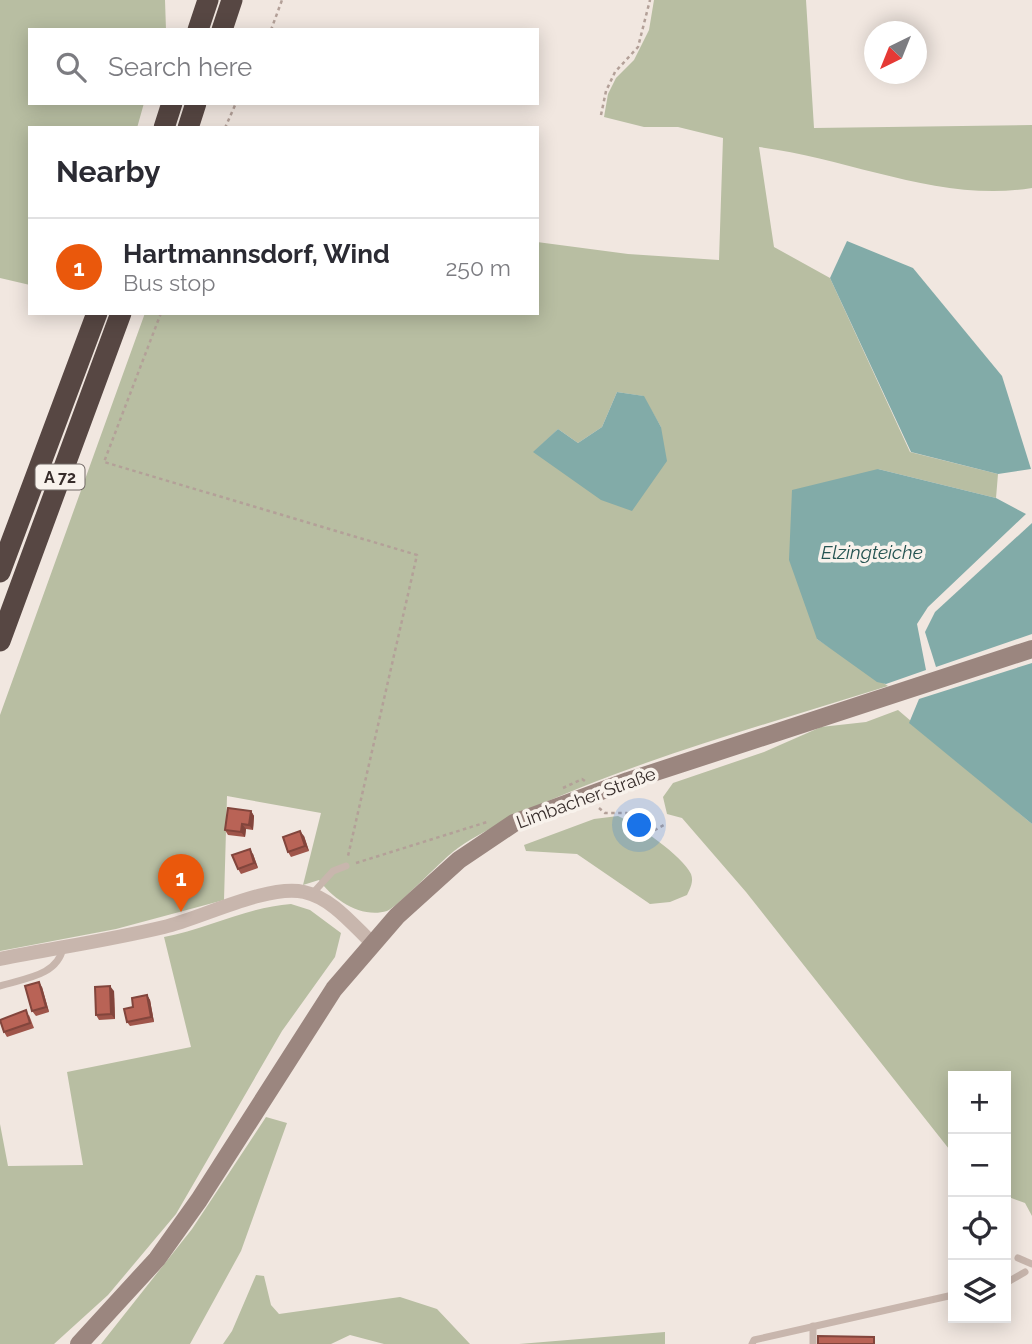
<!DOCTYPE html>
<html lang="en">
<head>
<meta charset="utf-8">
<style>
  body { margin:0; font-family:Raleway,sans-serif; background:#f2f2f3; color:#2b2b33 }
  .controls { position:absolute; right:21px; bottom:21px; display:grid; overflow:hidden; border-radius:0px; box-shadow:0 4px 18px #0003 }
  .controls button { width:63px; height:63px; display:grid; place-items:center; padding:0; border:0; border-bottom:2px solid #e1e1e2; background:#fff; color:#2b2b33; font:35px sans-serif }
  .compass { position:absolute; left:864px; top:21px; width:63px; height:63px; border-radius:50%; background:#fff; box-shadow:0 4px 18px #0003; rotate:223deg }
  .you { position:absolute; left:640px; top:826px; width:24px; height:24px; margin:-18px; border:5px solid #fff; border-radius:50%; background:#1a73e8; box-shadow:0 0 0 10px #1a73e833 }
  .badge { display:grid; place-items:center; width:46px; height:46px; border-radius:50%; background:#ea580c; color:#fff; font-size:23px; font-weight:700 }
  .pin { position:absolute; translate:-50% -58px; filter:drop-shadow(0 2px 4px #0008) }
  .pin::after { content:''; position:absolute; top:37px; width:24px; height:21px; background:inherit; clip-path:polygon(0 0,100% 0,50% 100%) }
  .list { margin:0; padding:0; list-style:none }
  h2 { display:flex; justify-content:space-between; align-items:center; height:91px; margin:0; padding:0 28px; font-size:30px }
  h2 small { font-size:23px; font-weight:400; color:#7c7c81 }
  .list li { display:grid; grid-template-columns:46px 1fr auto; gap:21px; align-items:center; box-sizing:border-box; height:98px; padding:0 28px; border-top:2px solid #e1e1e2 }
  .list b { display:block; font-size:26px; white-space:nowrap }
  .list p { margin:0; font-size:23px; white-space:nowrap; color:#7c7c81 }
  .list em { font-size:23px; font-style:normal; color:#7c7c81 }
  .icon { flex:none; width:38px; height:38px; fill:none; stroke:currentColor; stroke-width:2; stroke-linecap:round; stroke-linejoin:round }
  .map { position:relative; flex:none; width:1032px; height:1344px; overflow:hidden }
  .search { position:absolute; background:#fff; box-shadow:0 4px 18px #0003; left:28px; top:28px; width:511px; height:77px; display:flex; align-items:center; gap:18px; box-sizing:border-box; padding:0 24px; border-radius:0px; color:#7c7c81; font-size:26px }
  .panel { position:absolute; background:#fff; box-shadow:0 4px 18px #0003; left:28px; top:126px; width:511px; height:189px; border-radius:0px }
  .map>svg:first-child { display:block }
  .green { fill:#b8bea2; fill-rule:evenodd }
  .water { fill:#82aba8 }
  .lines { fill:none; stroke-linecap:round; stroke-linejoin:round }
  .path { stroke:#b3a098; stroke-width:2.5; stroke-dasharray:3.5 3.5; stroke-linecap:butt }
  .service { stroke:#c8b6ad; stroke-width:7 }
  .minor { stroke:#c8b6ad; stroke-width:14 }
  .secondary { stroke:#9b867f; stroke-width:18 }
  .motorway { stroke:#574743; stroke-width:21 }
  .wall { fill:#9f554a }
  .shaded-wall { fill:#82453c }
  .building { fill:#b96356; stroke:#82453c; stroke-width:2 }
  .labels { text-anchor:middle; stroke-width:7; stroke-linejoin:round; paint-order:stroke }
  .shield { fill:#f8f2ec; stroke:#716865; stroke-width:2 }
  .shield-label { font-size:16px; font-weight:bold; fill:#372d2b }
  .street-label { font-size:18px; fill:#372d2b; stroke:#f8f2ec }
  .water-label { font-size:19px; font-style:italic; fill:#255452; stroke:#f8f2ec }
</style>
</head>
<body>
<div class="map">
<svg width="1032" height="1344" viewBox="0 0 1032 1344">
  <rect width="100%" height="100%" fill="#f1e7e0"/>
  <g class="green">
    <polygon points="0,0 165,0 166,30 30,30 30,103 144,103 137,128 30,128 30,285 0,278"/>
    <path d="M654,0h152l8,128 218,-3v63c-92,15 -183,-30 -273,-41l15,100 56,31 80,174 88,22 -2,24 -118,-29 -61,170 71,47c-126,40 -255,74 -375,131 -18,9 -38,19 -55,31 -16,11 -60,59 -71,63 -26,8 -54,-12 -68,-31l-16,5 18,-72 -94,-17 -3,104 -108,29 -116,22v-236l145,-402h392v-71l91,12 91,6 4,-122 -45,-11h-34l-40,-10 4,-23 8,-16 18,-18 15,-30zM617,392l26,4 18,31 -127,25 24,-23 20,14 24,-16z"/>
    <polygon points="898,710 1032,824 1032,1216 1025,1203 1006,1196 1006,1076 953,1076 953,1154 746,892 682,818 667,814 663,797 673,783 764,752 821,727 866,722"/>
    <path d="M618,816c18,8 65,40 73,58 3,8 -1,14 -4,21l-17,7 -20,2 -73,-50 -51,-3 -2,-6 70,-26z"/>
    <path d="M291,904l19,6 31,23 -6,24 -53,74 -106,183 -68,81 -54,49h-54v-220l8,42 75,-1 -16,-93 124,-25 -27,-110c43,-8 84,-30 127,-33z"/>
    <polygon points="266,1117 287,1123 241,1251 190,1344 101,1344 192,1229"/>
    <polygon points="256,1275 264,1276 271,1305 279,1314 400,1297 437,1309 470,1344 384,1344 350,1335 331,1344 223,1344 232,1331"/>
    <polygon points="665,1332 665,1344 519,1344"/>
  </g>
  <g class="water">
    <polygon points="847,241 913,268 1002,376 1031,469 998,474 911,452 830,278"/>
    <polygon points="617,392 644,396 661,427 667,461 632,511 601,500 533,452 558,429 578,443 602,427"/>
    <polygon points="878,469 996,498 1026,514 928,607 917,624 926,670 886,684 877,682 817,639 789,560 792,490"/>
    <polygon points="1032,523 1032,634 936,667 925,632 935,612"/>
    <polygon points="1032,663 1032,824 909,723 919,699"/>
  </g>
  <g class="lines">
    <g class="path">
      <polyline points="271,30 282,0"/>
      <polyline points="601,115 606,91 615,72 638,47 650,0"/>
      <polyline points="225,128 236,103"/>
      <polyline points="161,313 104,462 417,555 348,856"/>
      <polyline points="563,788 582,779 585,781"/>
      <polyline points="599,808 605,813 627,813 653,831 664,825"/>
      <polyline points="356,863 487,822"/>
    </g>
    <g class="service">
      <polyline points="312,894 333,871 346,866"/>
      <path d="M0,986c25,-8 57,-10 63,-38"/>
      <polyline points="1018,1258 1032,1264"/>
      <polyline points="1006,1283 1025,1272"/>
      <polyline points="813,1326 813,1344"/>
      <polyline points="752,1344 754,1340 953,1295"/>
    </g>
    <path class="minor" d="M0,959c55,-11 110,-19 164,-32 38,-9 103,-43 140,-35 28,6 49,33 68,51"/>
    <polyline class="secondary" points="79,1344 157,1259 199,1200 334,989 397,916 459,860 514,823 628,781 1032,649"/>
    <g class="motorway">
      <polyline points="198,30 208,0"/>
      <polyline points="222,30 232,0"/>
      <polyline points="164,128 172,103"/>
      <polyline points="188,128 196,103"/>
      <polyline points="0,572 97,313"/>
      <polyline points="0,641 121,313"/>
    </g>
  </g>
  <g class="wall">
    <polygon points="251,811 254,816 253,830 246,829 245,837 228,835 225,830"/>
    <polygon points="304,836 309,851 291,857 288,852"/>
    <polygon points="253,854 258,868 241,874 238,869"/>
    <polygon points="42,987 49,1012 36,1016 32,1011"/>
    <polygon points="114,991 115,1019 99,1020 96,1015"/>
    <polygon points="147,995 150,1000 154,1022 130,1026 127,1022 133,1007"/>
    <polygon points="29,1015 34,1028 7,1037 4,1032"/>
  </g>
  <g class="shaded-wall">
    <polygon points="251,811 254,816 253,830 249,825"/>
    <polygon points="242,824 246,829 245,837 241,832"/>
    <polygon points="300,831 304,836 309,851 305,846"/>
    <polygon points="250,849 253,854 258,868 254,863"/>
    <polygon points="39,982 42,987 49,1012 46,1007"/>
    <polygon points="110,986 114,991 115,1019 111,1014"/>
    <polygon points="147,995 150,1000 154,1022 151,1017"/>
  </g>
  <g class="building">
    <polygon points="228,808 251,811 249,825 242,824 241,832 225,830"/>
    <polygon points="300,831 305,846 288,852 283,837"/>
    <polygon points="250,849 254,863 238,869 232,855"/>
    <polygon points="39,982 46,1007 32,1011 25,986"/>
    <polygon points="110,986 111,1014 96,1015 95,987"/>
    <polygon points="147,995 151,1017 127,1022 124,1009 133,1007 132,998"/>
    <polygon points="26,1010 30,1023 4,1032 0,1020"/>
    <polygon points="818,1336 874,1337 874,1344 818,1344"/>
  </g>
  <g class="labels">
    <rect class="shield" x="35.5" y="464.5" width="49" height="25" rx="5"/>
    <g class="shield-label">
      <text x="60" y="483">A 72</text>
    </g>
    <g class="street-label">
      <text transform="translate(586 798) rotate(-20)" y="6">Limbacher Straße</text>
    </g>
    <g class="water-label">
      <text x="872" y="559">Elzingteiche</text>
    </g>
  </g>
</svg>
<div class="controls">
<button>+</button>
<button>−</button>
<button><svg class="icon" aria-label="locate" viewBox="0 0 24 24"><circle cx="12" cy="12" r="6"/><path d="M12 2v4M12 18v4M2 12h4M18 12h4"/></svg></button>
<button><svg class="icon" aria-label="layers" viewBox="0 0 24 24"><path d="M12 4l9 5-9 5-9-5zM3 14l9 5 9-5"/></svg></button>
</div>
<svg class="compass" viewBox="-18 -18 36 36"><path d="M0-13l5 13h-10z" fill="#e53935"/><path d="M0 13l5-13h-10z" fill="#7c7c81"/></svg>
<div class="you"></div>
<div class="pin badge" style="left:181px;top:912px">1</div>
<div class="search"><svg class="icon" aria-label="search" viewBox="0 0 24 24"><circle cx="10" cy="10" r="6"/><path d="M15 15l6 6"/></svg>Search here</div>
<section class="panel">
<h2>Nearby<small></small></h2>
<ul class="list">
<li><span class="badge">1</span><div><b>Hartmannsdorf, Wind</b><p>Bus stop</p></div><em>250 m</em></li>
</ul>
</section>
</div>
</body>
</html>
